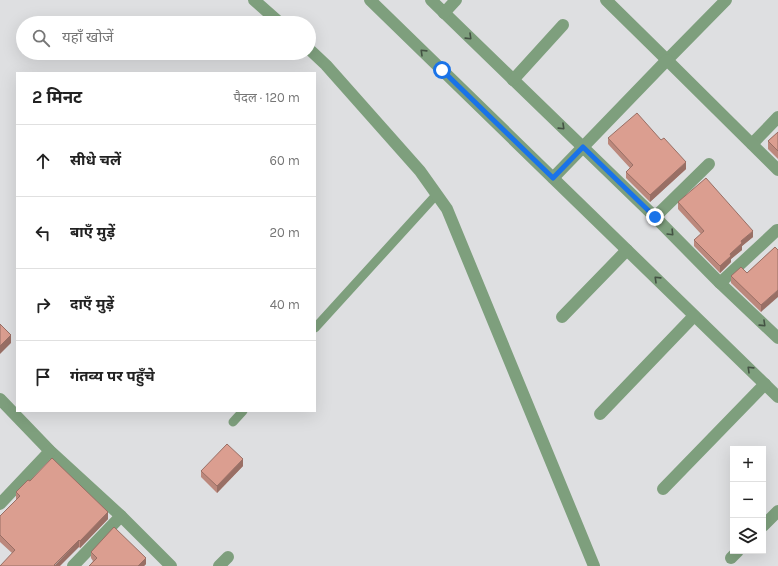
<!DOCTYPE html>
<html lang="hi">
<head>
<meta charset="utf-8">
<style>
  body { margin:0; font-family:Karla,"Noto Sans Devanagari",sans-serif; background:#f6f6f6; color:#222 }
  .controls { position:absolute; right:12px; bottom:12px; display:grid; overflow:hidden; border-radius:0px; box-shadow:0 4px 16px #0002 }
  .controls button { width:36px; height:36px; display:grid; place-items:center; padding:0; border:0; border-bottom:1px solid #e0e0e0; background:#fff; color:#222; font:20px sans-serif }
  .stop { position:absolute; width:12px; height:12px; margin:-9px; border:3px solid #1a73e8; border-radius:50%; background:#fff }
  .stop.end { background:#1a73e8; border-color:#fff; box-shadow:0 1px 4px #0008 }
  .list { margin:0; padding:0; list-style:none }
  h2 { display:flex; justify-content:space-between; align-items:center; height:52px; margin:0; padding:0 16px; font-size:17px }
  h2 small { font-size:13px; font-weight:400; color:#767676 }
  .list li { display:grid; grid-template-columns:26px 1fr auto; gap:12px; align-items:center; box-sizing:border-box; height:72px; padding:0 16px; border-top:1px solid #e0e0e0 }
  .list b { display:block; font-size:15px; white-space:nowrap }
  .list em { font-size:13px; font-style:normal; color:#767676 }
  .icon { flex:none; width:22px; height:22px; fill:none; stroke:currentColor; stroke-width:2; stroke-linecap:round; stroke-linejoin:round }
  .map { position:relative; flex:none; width:778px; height:566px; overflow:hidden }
  .search { position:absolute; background:#fff; box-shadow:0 4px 16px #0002; left:16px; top:16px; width:300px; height:44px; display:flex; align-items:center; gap:10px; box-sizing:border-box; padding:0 14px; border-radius:22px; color:#767676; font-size:15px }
  .panel { position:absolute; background:#fff; box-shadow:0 4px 16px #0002; left:16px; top:72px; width:300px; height:340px; border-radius:0px }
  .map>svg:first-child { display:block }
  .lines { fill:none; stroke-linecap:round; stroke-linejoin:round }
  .lane { stroke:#7e9f7d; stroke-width:9 }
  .street { stroke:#7e9f7d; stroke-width:12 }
  .wall { fill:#bc887c }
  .shaded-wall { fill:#996f65 }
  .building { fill:#db9e90; stroke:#996f65 }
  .oneway { stroke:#445344 }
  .route { stroke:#1a73e8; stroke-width:5 }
</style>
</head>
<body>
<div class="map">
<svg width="778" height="566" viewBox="0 0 778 566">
  <rect width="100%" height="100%" fill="#dedfe1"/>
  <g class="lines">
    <g class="lane">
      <polyline points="315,328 437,194"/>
      <polyline points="233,422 243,411"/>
    </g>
    <g class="street">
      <polyline points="254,0 280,23"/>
      <polyline points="370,0 778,397"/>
      <polyline points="431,0 655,217 720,283 778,338"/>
      <polyline points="606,0 667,60 726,0"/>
      <polyline points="444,13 456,0"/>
      <polyline points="309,49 326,65 420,171 447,209 594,566"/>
      <polyline points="513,80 563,25"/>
      <polyline points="752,144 778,117"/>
      <polyline points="553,178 667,60 778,170"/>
      <polyline points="655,217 709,164"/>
      <polyline points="720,283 777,230"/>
      <polyline points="562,317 627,250"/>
      <polyline points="0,399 50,451 121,516 171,566"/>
      <polyline points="600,414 694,316"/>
      <polyline points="663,489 765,384"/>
      <polyline points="0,504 50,451"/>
      <polyline points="763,526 778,511"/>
      <polyline points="731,558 738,551"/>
      <polyline points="73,566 121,516"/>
      <polyline points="219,566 228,557"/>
    </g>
  </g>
  <g class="wall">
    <polygon points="778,132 778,159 768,149 768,141"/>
    <polygon points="608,138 686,169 650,202 626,178 626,172 630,168 608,144"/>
    <polygon points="678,202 753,237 742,246 742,250 731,259 731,262 720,273 694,246 694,240 701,234 678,209"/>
    <polygon points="775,247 761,312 731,283 731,276 747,273"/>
    <polygon points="243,466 217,493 201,477 201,471"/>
    <polygon points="30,481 108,519 80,548 79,547 12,553 0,542 0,516 16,500 16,492"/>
    <polygon points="91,552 146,564 144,566 89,566 93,561 91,558"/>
  </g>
  <g class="shaded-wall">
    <polygon points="686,162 686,169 650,202 650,195"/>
    <polygon points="753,231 753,237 742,246 742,250 731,259 731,262 720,273 720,266 741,241"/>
    <polygon points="778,290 778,297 761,312 761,305"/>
    <polygon points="11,335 11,343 0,354 0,346"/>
    <polygon points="243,459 243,466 217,493 217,486"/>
    <polygon points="108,512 108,519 80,548 80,541"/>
    <polygon points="79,540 79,547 60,566 54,566"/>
    <polygon points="146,558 146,564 144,566 138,566"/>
  </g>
  <g class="building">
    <polygon points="637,113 661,140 664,138 686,162 650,195 626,172 633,165 608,138"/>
    <polygon points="778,132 778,151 768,141"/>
    <polygon points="706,178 753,231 741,241 742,243 730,254 731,256 720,266 694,240 704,231 678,202"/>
    <polygon points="775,247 778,250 778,290 761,305 731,276 741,267 747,273"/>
    <polygon points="0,324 11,335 0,346"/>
    <polygon points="227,444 243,459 217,486 201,471"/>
    <polygon points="52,458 108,512 80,541 79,540 54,565 55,566 0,566 15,550 0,535 0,516 20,496 16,492 28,480 30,481"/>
    <polygon points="114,527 146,558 138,566 89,566 97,558 91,552"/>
  </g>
  <defs><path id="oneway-chevron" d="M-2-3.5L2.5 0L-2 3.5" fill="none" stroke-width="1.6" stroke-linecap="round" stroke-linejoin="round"/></defs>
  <g class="oneway">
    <use href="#oneway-chevron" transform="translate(469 37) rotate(44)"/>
    <use href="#oneway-chevron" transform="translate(423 52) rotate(-136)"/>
    <use href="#oneway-chevron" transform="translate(562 127) rotate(44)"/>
    <use href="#oneway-chevron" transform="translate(671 233) rotate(46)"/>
    <use href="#oneway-chevron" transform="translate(657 279) rotate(-136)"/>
    <use href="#oneway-chevron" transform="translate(763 324) rotate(44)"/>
    <use href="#oneway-chevron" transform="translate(750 369) rotate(-136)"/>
  </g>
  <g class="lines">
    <polyline class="route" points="442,70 553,178 583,147 655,217"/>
  </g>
</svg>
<div class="controls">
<button>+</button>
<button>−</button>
<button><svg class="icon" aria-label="layers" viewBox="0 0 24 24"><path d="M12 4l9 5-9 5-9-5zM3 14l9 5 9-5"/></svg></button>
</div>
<div class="stop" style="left:442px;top:70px"></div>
<div class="stop end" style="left:655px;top:217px"></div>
<div class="search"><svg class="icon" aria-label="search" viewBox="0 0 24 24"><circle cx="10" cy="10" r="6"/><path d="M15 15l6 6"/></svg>यहाँ खोजें</div>
<section class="panel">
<h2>2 मिनट<small>पैदल · 120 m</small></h2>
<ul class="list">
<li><svg class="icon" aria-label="ahead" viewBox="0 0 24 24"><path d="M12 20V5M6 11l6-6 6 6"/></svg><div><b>सीधे चलें</b></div><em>60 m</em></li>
<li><svg class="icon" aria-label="left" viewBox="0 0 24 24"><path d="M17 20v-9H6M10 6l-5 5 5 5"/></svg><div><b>बाएँ मुड़ें</b></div><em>20 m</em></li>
<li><svg class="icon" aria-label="right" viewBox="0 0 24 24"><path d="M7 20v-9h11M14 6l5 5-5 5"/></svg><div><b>दाएँ मुड़ें</b></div><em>40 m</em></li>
<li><svg class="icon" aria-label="arrive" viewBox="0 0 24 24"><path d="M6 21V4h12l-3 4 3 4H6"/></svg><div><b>गंतव्य पर पहुँचे</b></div></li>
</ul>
</section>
</div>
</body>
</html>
